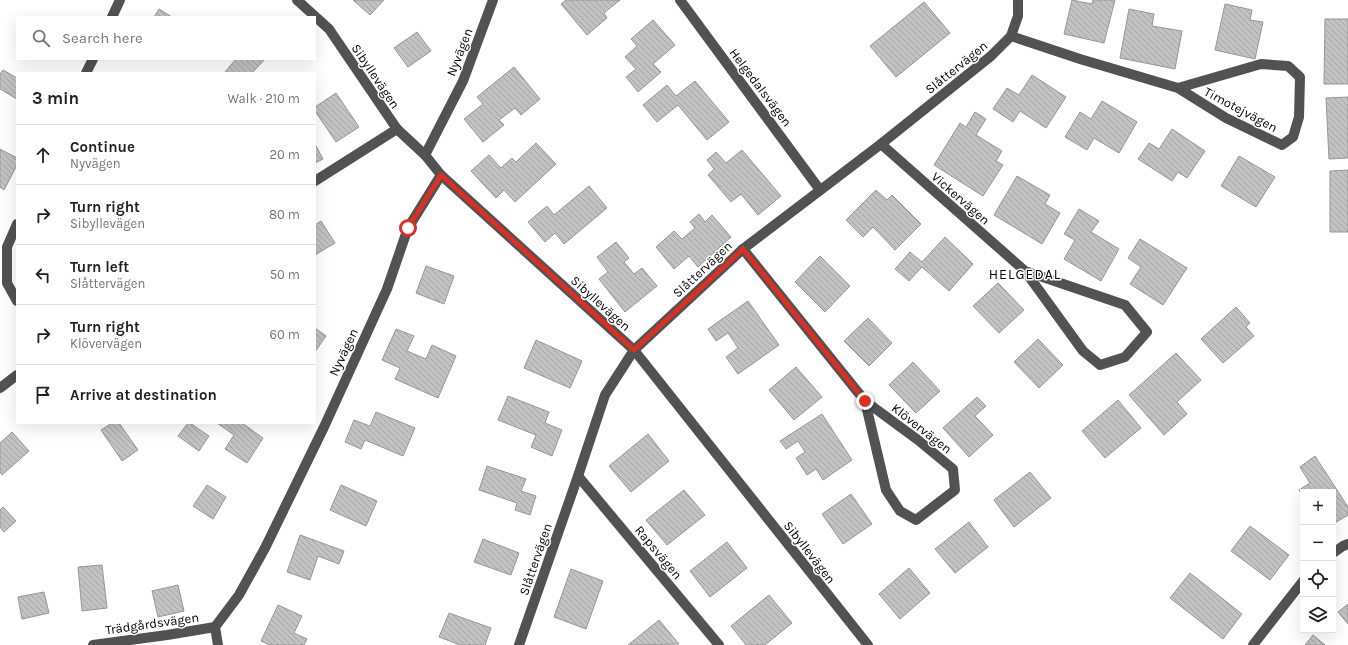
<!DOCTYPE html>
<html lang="en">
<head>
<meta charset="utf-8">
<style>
  body { margin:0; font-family:Karla,sans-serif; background:#f2f2f2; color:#202124 }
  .controls { position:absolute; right:12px; bottom:12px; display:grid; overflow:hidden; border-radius:0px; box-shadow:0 4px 16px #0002 }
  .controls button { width:36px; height:36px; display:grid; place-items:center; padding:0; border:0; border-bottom:1px solid #e0e0e0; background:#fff; color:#202124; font:20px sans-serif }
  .stop { position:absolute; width:12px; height:12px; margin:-9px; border:3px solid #d93025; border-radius:50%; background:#fff }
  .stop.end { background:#d93025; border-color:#fff; box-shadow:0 1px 4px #0008 }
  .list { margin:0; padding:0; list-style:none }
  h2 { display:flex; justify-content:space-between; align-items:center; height:52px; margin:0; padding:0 16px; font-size:17px }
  h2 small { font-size:13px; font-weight:400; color:#757577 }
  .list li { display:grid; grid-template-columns:26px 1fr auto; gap:12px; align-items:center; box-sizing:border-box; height:60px; padding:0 16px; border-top:1px solid #e0e0e0 }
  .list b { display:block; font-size:15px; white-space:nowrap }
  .list p { margin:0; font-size:13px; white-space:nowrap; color:#757577 }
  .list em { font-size:13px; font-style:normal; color:#757577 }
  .icon { flex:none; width:22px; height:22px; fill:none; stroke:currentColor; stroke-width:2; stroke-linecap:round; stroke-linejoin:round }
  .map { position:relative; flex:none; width:1348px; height:645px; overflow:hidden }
  .search { position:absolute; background:#fff; box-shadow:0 4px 16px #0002; left:16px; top:16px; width:300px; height:44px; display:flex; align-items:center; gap:10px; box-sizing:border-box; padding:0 14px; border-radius:0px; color:#757577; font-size:15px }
  .panel { position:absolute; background:#fff; box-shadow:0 4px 16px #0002; left:16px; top:72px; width:300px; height:352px; border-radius:0px }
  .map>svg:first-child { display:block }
  .building { fill:url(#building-back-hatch); stroke:#969696 }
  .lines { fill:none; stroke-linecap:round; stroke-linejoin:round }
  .minor { stroke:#525252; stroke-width:10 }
  .route { stroke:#d93025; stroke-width:5 }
  .labels { text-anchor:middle; stroke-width:3; stroke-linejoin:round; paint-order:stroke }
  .street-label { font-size:13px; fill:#000; stroke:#fff }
  .neighbourhood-label { font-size:14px; letter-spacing:1px; fill:#000; stroke:#fff }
</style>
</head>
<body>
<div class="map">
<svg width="1348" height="645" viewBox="0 0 1348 645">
  <defs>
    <pattern id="building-back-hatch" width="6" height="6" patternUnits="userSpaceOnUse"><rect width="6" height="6" fill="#c2c2c2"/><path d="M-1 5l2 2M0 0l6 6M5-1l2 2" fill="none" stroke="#a5a5a5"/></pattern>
  </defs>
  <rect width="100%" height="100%" fill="#fff"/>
  <g class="building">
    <polygon points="353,0 384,0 370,15"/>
    <polygon points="566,0 620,0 604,13 607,18 587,35 561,4"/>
    <polygon points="1072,0 1092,4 1093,0 1115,0 1104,43 1064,34"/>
    <polygon points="924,2 950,33 896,77 870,46"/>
    <polygon points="1225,4 1252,10 1250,20 1263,22 1255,59 1215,50"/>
    <polygon points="159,9 172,17 154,17"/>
    <polygon points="1129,9 1154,14 1152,26 1182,31 1175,69 1120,58"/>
    <polygon points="1325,19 1348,19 1348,84 1324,84"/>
    <polygon points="653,20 675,45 653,64 661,72 638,92 626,77 636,69 625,57 637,46 631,39"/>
    <polygon points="417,32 431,51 408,67 394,48"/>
    <polygon points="236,59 265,59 252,73 224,73"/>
    <polygon points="514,67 540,99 521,115 515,108 499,120 504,125 483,142 464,119 483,104 477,97"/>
    <polygon points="3,70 17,78 17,99 0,89 0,74"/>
    <polygon points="1032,75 1066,97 1046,128 1020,111 1013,122 993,109 1007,88 1019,95"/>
    <polygon points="695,81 729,122 707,140 678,105 657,122 643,105 667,85 676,96"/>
    <polygon points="336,93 359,127 336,142 315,111 315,107"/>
    <polygon points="1348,97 1348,158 1329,159 1326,98"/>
    <polygon points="1102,101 1137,122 1119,153 1094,138 1087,150 1065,137 1080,112 1091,119"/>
    <polygon points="975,112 986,119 976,135 1002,151 996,161 1003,165 983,196 934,165 960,123 966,127"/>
    <polygon points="1172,129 1205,151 1187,178 1178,172 1172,181 1138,159 1149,143 1159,149"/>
    <polygon points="536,143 556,164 515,202 504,190 496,198 471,171 489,155 501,168 512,158 516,162"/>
    <polygon points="315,144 323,159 315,163"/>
    <polygon points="0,149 17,158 17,165 4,190 0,187"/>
    <polygon points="742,150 781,196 758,215 741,194 731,202 708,175 714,169 707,160 716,152 726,163"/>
    <polygon points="1239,156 1275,177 1256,207 1221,186"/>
    <polygon points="1348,170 1348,232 1330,232 1330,171"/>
    <polygon points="1017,176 1050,195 1045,204 1060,213 1042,244 994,215"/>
    <polygon points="589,186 607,208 564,244 555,233 545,242 528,222 547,206 554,215"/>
    <polygon points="876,190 887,200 892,195 921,224 895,250 873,227 863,237 846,220"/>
    <polygon points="1079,209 1099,221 1091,232 1119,249 1101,281 1064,259 1075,240 1064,234"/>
    <polygon points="699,214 705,222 712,215 731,237 698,267 689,256 674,269 656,247 674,231 682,239 695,228 690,222"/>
    <polygon points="321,221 335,243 315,255 315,225"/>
    <polygon points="945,237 973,264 949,291 922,267 909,281 895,269 910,252 922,262"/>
    <polygon points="1140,239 1187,268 1163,305 1130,284 1141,267 1128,258"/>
    <polygon points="616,242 629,258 624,262 634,274 642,268 657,286 625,312 599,279 608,272 597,257"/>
    <polygon points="820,256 850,286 825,312 795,282"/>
    <polygon points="426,266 454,276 444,304 416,293"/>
    <polygon points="998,283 1024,310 999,333 973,306"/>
    <polygon points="748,301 779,345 738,374 726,357 738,348 728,333 716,341 708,329"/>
    <polygon points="1236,307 1250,323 1246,327 1254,336 1223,363 1201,339"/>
    <polygon points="868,318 892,343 869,366 844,341"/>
    <polygon points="315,328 326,336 315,352"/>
    <polygon points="396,329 414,336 407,351 426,359 432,345 456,356 438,398 395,379 400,368 382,360"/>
    <polygon points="1038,339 1063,365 1039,388 1014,362"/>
    <polygon points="536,340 582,361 570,388 524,368"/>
    <polygon points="1176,353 1201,380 1177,402 1187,414 1164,435 1129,395"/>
    <polygon points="913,362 940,391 916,413 889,385"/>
    <polygon points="796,367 822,397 794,420 769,390"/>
    <polygon points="508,396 549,412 545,423 562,430 552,456 531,447 536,435 498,420"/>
    <polygon points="977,397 986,406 975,416 993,435 969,457 943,428"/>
    <polygon points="1118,400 1141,428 1105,458 1082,431"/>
    <polygon points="376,412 415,428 403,456 365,440 361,449 345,442 354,420 370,426"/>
    <polygon points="822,414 852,460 823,480 816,469 807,475 796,458 805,452 798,441 786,449 780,441"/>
    <polygon points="112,423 119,423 138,450 122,461 101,430"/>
    <polygon points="188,423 190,423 209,436 199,451 178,436"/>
    <polygon points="217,423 242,423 263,438 247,463 225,449 234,435"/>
    <polygon points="12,432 29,451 2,475 0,472 0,443"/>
    <polygon points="648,434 669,461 631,492 609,466"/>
    <polygon points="1315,456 1348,507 1348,515 1333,524 1333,492 1303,492 1303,497 1299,490 1310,483 1300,467"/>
    <polygon points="487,466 526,479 521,491 536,496 530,515 515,510 517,503 479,490"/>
    <polygon points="1030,472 1051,498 1014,527 994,500"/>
    <polygon points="207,485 226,497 213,519 193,506"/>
    <polygon points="341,485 377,501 366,526 330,510"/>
    <polygon points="684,490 705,515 667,545 646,520"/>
    <polygon points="851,494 872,524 843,544 822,514"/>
    <polygon points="3,507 16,521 4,532 0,527 0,510"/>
    <polygon points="969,522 988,547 955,573 935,549"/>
    <polygon points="1250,526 1289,555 1270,580 1231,551"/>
    <polygon points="300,535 344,551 339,564 318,556 310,580 287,572"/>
    <polygon points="483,539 519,553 511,575 474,562"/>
    <polygon points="727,542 747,568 710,597 690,571"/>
    <polygon points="102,565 107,608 82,611 78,567"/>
    <polygon points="909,568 930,593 900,619 879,594"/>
    <polygon points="571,569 603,581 586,629 554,617"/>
    <polygon points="1190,573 1242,614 1223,639 1170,598"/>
    <polygon points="178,585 184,611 158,617 152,591"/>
    <polygon points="44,592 49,613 22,619 18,597"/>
    <polygon points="769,595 792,623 765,645 746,645 731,626"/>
    <polygon points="1348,604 1348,624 1338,612"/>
    <polygon points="278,605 302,616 294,633 307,639 304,645 270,645 261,641"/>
    <polygon points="449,613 491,628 485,645 460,645 439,637"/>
    <polygon points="659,620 679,644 628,645"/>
    <polygon points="1313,635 1325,645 1305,645"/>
  </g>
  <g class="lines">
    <g class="minor">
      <polyline points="297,0 329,29 397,129 425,155 441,175 634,350 868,645"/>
      <polyline points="680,0 820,190"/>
      <polyline points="112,17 120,0"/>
      <polyline points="1011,36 1080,59 1178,88 1226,118 1282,145 1293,137 1299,117 1300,77 1288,66 1261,64 1178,88"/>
      <polyline points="86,73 93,59"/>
      <polyline points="881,144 1025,271 1083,351 1100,365 1125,357 1147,332 1125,305 1025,271"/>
      <polyline points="425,155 463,81 493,0"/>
      <polyline points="315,181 397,129"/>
      <polyline points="17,224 7,247 7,283 17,301"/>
      <polyline points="743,249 865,401 886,490 900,511 916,520 955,490 953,469 918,440 865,401"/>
      <polyline points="0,388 17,375"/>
      <polyline points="578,476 719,645"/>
      <polyline points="1333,553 1343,546 1348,544"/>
      <polyline points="93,645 167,635 215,627"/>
      <polyline points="218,645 215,627 239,595 265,548 324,427 387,289 408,228 441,175"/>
      <polyline points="519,645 578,476 605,395 634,350 743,249 881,144 991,56 1011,36 1018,16 1018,0"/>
      <polyline points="1253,645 1303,581"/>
    </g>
  </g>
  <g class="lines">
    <polyline class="route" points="408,228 441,175 634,350 743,249 865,401"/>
  </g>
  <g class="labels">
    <g class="street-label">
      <text transform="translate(459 52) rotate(-69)" y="5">Nyvägen</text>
      <text transform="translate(956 67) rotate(-39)" y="5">Slåttervägen</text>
      <text transform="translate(376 76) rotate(56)" y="5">Sibyllevägen</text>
      <text transform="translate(761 87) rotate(53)" y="5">Helgedalsvägen</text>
      <text transform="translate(1241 109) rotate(28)" y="5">Timotejvägen</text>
      <text transform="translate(961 198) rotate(41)" y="5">Vickervägen</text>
      <text transform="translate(702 269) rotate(-43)" y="5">Slåttervägen</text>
      <text transform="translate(601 303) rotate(42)" y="5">Sibyllevägen</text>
      <text transform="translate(343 352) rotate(-65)" y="5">Nyvägen</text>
      <text transform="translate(922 428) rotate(38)" y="5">Klövervägen</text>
      <text transform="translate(659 552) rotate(50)" y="5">Rapsvägen</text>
      <text transform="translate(810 552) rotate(52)" y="5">Sibyllevägen</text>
      <text transform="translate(535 559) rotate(-71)" y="5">Slåttervägen</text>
      <text transform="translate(152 623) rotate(-8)" y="5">Trädgårdsvägen</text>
    </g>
    <g class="neighbourhood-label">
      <text x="1025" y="279">HELGEDAL</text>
    </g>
  </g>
</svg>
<div class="controls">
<button>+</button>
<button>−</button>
<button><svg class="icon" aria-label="locate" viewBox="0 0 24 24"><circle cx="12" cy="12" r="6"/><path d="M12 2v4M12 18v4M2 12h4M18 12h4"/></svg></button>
<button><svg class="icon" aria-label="layers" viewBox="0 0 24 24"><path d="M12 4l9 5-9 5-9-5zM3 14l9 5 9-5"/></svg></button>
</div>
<div class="stop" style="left:408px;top:228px"></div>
<div class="stop end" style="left:865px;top:401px"></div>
<div class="search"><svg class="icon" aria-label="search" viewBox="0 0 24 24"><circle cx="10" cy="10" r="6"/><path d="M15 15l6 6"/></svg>Search here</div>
<section class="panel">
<h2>3 min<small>Walk · 210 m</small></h2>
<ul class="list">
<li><svg class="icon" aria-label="ahead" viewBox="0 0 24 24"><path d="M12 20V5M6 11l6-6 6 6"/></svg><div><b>Continue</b><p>Nyvägen</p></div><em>20 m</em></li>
<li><svg class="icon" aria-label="right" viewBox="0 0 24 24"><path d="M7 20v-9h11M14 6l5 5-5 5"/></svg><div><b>Turn right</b><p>Sibyllevägen</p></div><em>80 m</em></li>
<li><svg class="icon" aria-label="left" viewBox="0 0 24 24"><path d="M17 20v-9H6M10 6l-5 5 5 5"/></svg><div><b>Turn left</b><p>Slåttervägen</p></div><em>50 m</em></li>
<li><svg class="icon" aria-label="right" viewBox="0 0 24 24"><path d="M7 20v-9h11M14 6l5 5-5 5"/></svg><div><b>Turn right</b><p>Klövervägen</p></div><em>60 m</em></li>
<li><svg class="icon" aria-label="arrive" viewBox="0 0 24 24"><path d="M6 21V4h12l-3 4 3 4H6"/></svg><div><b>Arrive at destination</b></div></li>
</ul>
</section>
</div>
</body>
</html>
